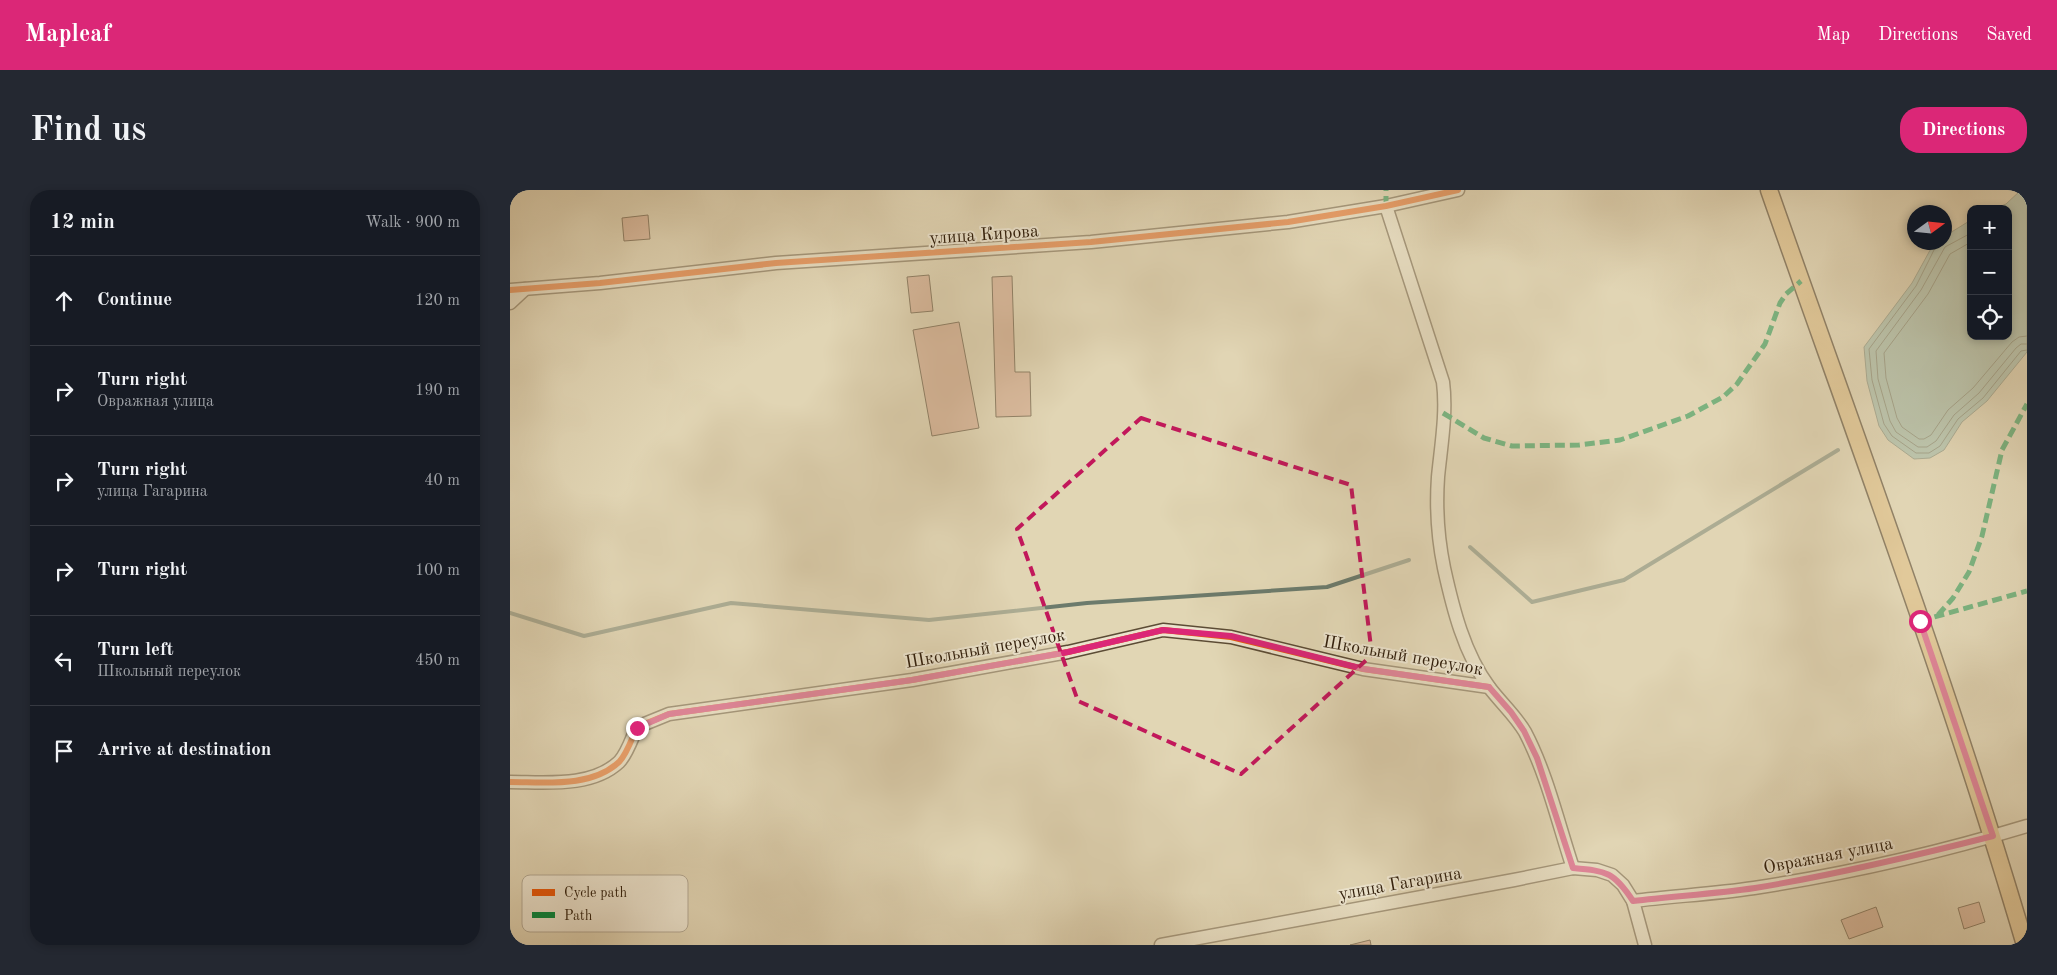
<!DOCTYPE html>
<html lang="en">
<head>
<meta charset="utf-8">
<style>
  body { margin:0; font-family:"Old Standard TT",serif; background:#242831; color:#f1f3f6 }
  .controls { position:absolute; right:15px; top:15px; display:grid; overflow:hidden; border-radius:10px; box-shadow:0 2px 8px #0003 }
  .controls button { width:45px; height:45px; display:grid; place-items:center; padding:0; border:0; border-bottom:1px solid #363941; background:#171b24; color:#f1f3f6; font:25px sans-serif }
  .compass { position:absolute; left:1397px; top:15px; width:45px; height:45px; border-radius:50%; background:#171b24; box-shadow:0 2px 8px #0003; rotate:75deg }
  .stop { position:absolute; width:15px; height:15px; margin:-11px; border:4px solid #db2777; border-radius:50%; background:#fff }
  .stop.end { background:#db2777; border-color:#fff; box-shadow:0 1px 5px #0008 }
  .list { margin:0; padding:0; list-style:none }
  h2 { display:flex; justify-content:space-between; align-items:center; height:65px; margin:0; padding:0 20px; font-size:21px }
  h2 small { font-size:16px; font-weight:400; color:#9ea1a6 }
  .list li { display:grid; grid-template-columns:32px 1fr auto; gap:15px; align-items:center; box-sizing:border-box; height:90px; padding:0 20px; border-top:1px solid #363941 }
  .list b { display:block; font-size:19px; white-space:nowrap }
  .list p { margin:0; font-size:16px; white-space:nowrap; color:#9ea1a6 }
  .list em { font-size:16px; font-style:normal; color:#9ea1a6 }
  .icon { flex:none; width:28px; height:28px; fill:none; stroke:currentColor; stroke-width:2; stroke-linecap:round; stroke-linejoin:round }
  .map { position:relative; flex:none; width:1517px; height:755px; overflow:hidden; border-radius:20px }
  header { display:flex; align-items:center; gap:30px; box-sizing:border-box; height:70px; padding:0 25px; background:#db2777; color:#fff }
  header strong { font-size:24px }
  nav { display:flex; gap:28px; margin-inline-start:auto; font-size:18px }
  .intro { display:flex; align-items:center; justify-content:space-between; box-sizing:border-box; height:120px; padding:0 30px }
  h1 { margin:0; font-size:35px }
  .button { padding:12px 22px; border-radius:20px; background:#db2777; color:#fff; font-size:18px; font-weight:700 }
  main { display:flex; gap:30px; padding:0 30px }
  aside { flex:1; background:#171b24; border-radius:20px; box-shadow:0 2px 8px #0003 }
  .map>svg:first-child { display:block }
  .water { fill:#94b9ac; stroke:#6c7b6c }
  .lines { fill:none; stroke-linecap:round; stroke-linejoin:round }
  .shore { stroke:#626c5c; stroke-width:1 }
  .stream { stroke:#6c7b6c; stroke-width:4 }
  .building { fill:#d19c83; stroke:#301e0b }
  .minor-casing { stroke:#5c4c35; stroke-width:15 }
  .major-casing { stroke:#301e0b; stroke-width:19 }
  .minor { stroke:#ece4ce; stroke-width:12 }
  .major { stroke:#e0bb7a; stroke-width:16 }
  .quiet { stroke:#00873e; stroke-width:5; stroke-dasharray:10 5; stroke-linecap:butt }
  .cycleway-casing { stroke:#ece4ce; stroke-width:9 }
  .cycleway { stroke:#e8590c; stroke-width:6 }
  .route { stroke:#db2777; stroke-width:6 }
  .marked { fill:none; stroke:#c2185b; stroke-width:4; stroke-dasharray:10 6; stroke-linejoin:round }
  .labels { text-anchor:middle; stroke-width:4; stroke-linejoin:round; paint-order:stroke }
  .street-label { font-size:18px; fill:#301e0b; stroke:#ece4ce }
  .key { fill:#ece4ce; stroke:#b4a994; stroke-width:1 }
  .key-label { font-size:14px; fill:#301e0b }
</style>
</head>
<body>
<header>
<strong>Mapleaf</strong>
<nav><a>Map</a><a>Directions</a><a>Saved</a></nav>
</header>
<div class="intro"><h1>Find us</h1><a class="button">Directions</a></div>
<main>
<aside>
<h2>12 min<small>Walk · 900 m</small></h2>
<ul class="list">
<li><svg class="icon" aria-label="ahead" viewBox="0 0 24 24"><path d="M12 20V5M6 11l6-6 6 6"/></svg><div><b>Continue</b></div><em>120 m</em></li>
<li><svg class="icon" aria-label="right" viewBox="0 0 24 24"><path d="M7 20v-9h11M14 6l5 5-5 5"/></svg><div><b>Turn right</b><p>Овражная улица</p></div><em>190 m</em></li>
<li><svg class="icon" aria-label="right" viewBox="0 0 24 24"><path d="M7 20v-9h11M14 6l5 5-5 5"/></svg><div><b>Turn right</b><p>улица Гагарина</p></div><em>40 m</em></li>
<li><svg class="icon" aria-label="right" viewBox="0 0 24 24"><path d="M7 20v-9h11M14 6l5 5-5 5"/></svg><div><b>Turn right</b></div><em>100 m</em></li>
<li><svg class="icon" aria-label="left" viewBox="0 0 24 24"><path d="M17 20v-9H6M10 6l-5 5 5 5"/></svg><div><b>Turn left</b><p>Школьный переулок</p></div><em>450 m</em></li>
<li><svg class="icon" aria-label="arrive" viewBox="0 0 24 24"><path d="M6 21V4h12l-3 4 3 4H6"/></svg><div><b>Arrive at destination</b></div></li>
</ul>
</aside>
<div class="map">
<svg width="1517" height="755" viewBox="0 0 1517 755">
  <rect width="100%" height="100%" fill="#e1d6b4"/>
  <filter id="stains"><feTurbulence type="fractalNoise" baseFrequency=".004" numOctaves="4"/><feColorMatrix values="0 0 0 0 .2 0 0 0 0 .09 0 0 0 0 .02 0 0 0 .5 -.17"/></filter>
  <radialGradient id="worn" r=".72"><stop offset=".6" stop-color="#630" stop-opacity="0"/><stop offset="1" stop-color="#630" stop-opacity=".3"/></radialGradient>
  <polygon class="water" points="1511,0 1517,0 1517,162 1477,211 1452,232 1434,260 1420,268 1404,269 1378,250 1369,236 1357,191 1354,157 1402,93 1424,53 1434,52 1435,46 1461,30 1461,146 1498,146 1498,19 1484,19 1496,14"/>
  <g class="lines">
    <g class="shore">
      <polyline points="1461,43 1435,57 1411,100 1366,161 1368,189 1380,231 1386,242 1408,257 1417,257 1426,251 1444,225 1469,203 1506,158 1511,154 1517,154"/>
      <polyline points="1428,52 1406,96 1359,159 1362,190 1374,234 1382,246 1406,263 1419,263 1430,256 1448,229 1473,208 1511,161 1517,160"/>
      <polyline points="1461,52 1440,64 1418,104 1374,163 1376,188 1387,228 1392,237 1409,249 1414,249 1421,245 1438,220 1463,198 1502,152 1509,147 1517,146"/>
    </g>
    <g class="stream">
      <polyline points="960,357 1022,412 1114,390 1328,260"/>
      <polyline points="0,423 74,446 221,413 419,430 577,413 817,397 899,370"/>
    </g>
  </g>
  <g class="building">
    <polygon points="138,25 140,49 114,51 112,28"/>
    <polygon points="419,85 423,121 401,123 397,87"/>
    <polygon points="502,86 505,182 520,182 521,226 486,227 482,87"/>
    <polygon points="449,132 469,238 422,246 403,140"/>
    <polygon points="1469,712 1475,732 1454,739 1448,718"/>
    <polygon points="1366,717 1373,737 1339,749 1331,730"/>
    <polygon points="860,750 861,755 840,755"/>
  </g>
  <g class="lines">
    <g class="minor-casing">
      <g id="minor">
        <path d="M876,16l57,176c4,31 -2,64 -5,95 -2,29 0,62 6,91 9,41 20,85 45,119 12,16 26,28 36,45 22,42 33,91 48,136"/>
        <polyline points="0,100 90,93 266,73 581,52 778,32 876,16 948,0"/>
        <polyline points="0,113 15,99"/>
        <path d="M0,592c35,0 81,6 109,-20 8,-8 13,-24 18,-35l32,-13 243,-34 156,-28 95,-22 68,7 132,32 126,18"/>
        <path d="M1123,711c40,-5 81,-7 121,-13 92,-14 184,-35 273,-62"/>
        <polyline points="651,755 1004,690 1063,678 1087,680 1102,685 1113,695 1123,711 1135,755"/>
      </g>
    </g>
    <g class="major-casing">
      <path id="major" d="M1259,0c88,251 181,500 256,755"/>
    </g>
    <use href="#minor" class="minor"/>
    <use href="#major" class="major"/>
    <g class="quiet">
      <polyline points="876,16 876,0"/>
      <polyline points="933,223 974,248 1002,256 1069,255 1110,250 1178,226 1213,207 1227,194 1255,154 1270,113 1276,104 1291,91"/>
      <polyline points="1428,425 1443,408 1459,382 1472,346 1492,260 1517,214"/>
      <polyline points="1410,431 1517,401"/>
    </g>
    <g class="cycleway-casing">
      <g id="cycleway">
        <polyline points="0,100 90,93 266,73 581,52 778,32 876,16 948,0"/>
        <path d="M0,592c35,0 81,6 109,-20 8,-8 13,-24 18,-35l32,-13 243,-34 156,-28 95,-22 68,7 132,32 126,18"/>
      </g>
    </g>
    <use href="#cycleway" class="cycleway"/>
  </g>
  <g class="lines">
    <path class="route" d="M127,538l32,-14 243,-34 156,-28 95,-22 68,6 133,33 125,18 22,25 13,19 13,27 36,110c34,3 41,4 60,33 41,-5 81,-7 122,-13 80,-13 159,-32 238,-52l-73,-215"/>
  </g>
  <path d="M0 0H1517V755H0ZM631,228l210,67 21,170 -131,119 -163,-73 -61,-172z" fill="#e1d6b4" fill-opacity=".55" fill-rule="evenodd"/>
  <path class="marked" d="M631,228l210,67 21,170 -131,119 -163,-73 -61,-172z"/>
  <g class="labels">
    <g class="street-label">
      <text transform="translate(474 44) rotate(-4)" y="6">улица Кирова</text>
      <text transform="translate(475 458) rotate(-10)" y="6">Школьный переулок</text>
      <text transform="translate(893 465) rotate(10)" y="6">Школьный переулок</text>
      <text transform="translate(1318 665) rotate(-11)" y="6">Овражная улица</text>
      <text transform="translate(890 693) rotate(-10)" y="6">улица Гагарина</text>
    </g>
  </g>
  <rect x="12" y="685" width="166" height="57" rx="8" class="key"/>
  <rect x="22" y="699" width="23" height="7" fill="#e8590c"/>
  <rect x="22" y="722" width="23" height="6" fill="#00873e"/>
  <g class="key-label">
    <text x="54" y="707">Cycle path</text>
    <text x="54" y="730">Path</text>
  </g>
  <rect width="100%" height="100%" filter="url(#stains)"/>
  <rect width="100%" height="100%" fill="url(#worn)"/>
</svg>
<div class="controls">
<button>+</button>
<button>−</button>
<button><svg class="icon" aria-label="locate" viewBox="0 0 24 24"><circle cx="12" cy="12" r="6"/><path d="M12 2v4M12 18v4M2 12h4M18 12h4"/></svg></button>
</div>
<svg class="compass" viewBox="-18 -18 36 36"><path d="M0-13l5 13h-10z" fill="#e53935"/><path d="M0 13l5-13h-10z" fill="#9ea1a6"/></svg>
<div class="stop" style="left:1410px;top:431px"></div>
<div class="stop end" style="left:127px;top:538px"></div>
</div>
</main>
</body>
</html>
